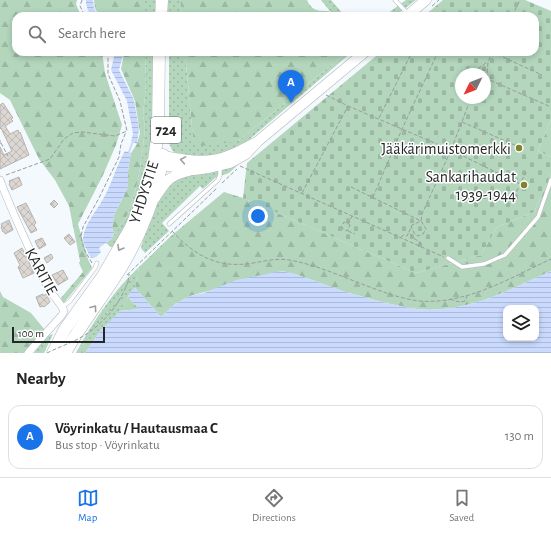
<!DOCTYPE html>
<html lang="en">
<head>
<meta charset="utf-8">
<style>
  body { margin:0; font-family:"Alegreya Sans",sans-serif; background:#f6f6f6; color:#222 }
  .controls { position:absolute; right:12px; bottom:12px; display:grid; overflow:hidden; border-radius:8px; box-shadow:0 2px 6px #0003 }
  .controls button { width:36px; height:36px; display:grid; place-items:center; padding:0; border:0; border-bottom:1px solid #e0e0e0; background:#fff; color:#222; font:20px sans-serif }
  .compass { position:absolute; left:455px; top:68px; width:36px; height:36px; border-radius:50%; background:#fff; box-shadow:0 2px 6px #0003; rotate:227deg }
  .scale { position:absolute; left:12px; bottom:10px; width:93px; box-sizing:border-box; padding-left:4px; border:2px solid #252728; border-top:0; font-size:11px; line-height:14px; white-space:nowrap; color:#252728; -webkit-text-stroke:3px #fff; paint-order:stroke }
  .you { position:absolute; left:258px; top:216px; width:14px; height:14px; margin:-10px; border:3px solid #fff; border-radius:50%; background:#1a73e8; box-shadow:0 0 0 6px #1a73e833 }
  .badge { display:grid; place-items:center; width:26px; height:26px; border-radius:50%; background:#1a73e8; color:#fff; font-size:13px; font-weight:700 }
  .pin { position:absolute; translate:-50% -33px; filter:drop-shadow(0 1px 2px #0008) }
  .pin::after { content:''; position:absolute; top:21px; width:14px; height:12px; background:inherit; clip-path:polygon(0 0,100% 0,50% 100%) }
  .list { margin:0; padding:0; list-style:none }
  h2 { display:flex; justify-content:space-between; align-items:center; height:52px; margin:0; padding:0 16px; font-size:17px }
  h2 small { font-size:13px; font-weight:400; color:#767676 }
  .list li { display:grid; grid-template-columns:26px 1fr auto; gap:12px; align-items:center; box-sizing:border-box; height:64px; margin:0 8px 8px; padding:0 8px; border:1px solid #e0e0e0; border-radius:12px }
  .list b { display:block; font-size:15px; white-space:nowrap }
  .list p { margin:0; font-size:13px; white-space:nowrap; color:#767676 }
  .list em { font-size:13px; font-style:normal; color:#767676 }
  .icon { flex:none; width:22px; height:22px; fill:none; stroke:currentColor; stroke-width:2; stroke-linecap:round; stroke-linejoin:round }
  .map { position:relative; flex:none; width:551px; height:353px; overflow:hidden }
  .search { position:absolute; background:#fff; box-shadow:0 2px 6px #0003; left:12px; right:12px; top:12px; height:44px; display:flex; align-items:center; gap:10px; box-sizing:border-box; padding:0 14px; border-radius:12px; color:#767676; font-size:15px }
  .sheet { height:124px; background:#fff }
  nav { display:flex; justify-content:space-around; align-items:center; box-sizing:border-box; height:56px; border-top:1px solid #e0e0e0; background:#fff; font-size:11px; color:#767676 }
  nav a { display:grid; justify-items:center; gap:2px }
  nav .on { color:#1a73e8 }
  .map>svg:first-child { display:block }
  .grass { fill:url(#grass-dots) }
  .forest { fill:url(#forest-firs) }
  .cemetery { fill:url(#cemetery-stones); fill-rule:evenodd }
  .water { fill:url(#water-rules); fill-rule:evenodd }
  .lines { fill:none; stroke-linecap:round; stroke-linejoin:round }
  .stream { stroke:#c9dafe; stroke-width:2 }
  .building { fill:url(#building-cross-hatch); stroke:#b7b3ae }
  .lane-casing { stroke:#b3b7bc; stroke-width:4.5 }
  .street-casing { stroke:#b3b7bc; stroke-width:8 }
  .secondary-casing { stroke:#b3b7bc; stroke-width:11 }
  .primary-casing { stroke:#b3b7bc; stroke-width:13 }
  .path { stroke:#989c9f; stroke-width:1; stroke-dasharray:4 2; stroke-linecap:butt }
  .lane { stroke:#fff; stroke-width:3.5 }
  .street { stroke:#fff; stroke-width:7 }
  .secondary { stroke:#fff; stroke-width:10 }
  .primary { stroke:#fff; stroke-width:12 }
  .path-bridge { stroke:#989c9f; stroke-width:1; stroke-dasharray:4 2; stroke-linecap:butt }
  .oneway { stroke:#9d9e9e }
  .poi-dot { fill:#7e832e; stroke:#fff; stroke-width:1.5 }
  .labels { text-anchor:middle; stroke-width:3; stroke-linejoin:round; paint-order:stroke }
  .shield { fill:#fff; stroke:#666868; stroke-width:1 }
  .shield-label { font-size:15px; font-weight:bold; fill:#252728 }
  .poi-label { font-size:16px; fill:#252728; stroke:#fff; text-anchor:end }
  .street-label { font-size:16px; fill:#252728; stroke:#fff }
</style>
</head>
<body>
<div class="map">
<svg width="551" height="353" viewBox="0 0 551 353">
  <defs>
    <pattern id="grass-dots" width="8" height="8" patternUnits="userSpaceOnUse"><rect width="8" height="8" fill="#b3d6bc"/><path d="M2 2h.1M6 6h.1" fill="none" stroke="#9ab8a2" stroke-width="1.8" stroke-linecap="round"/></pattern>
    <pattern id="forest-firs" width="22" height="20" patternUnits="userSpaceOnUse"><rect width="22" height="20" fill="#b3d6bc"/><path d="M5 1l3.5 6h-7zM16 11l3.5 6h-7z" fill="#9ab8a2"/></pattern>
    <pattern id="cemetery-stones" width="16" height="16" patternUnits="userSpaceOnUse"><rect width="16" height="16" fill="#b3d6bc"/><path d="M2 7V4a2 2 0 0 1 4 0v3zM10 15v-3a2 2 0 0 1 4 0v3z" fill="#9ab8a2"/></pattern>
    <pattern id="water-rules" width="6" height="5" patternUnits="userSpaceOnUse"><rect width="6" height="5" fill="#c9dafe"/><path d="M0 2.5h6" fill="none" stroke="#acbbda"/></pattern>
    <pattern id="building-cross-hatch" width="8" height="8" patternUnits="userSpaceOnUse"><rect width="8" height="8" fill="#dcd7d3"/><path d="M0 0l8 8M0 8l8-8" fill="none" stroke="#bdb9b5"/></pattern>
  </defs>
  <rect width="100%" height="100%" fill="#f4f9fe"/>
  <g class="grass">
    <rect x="145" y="0" width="10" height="16"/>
    <polygon points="167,0 180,0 182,16 167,16"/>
    <polygon points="321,0 331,0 345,16 334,16"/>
    <polygon points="406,0 416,0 395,16 384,16"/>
    <polygon points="145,52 155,52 153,134 149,163 138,202 115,250 106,243 111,239 128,214 138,181 143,147 145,127 143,115 146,84"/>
    <polygon points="169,52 185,52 193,139 238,141 347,52 352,52 243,145 232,151 197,159 176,154 172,150 169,143"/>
    <path d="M243,160l-14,13 -14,5 -12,11 -3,-3 -38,37 7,8 -24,22 -4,-5c4,-15 16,-52 27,-62 11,-12 57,-21 75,-26z"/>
    <path d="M139,267l-4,21c-8,6 -9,16 -15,23 -11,15 -28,26 -42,38 17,-30 36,-59 61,-82z"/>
    <polygon points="53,334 44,353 34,353 47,336"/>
  </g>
  <g class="forest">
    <polygon points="0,0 77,0 76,4 81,16 16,16 16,52 102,52 105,73 122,125 116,145 103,175 78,224 88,259 92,268 64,303 60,299 83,272 79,263 80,261 69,206 55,180 39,159 10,100 0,93"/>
    <polygon points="94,0 145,0 145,16 99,16 95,8"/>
    <path d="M180,0h127c5,11 11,11 22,11l4,5h-151z"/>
    <polygon points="123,52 145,52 146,84 143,115 145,127 143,147 138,181 128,214 111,239 114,233 112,228 114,215 128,187 128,171 131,153 137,144 140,133 135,101 121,69 124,54"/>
    <polygon points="185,52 347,52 238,141 206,146 196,144 193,139"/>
    <polygon points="551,120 551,157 538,151"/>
    <path d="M551,175v96c-42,19 -85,43 -134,38 -22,-3 -46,-10 -68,-16 -23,-7 -44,-17 -67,-22l-92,25 -15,8 -14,13 -26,-29 4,-21 32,-31 53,-44 19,6 173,75 65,-18 16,-28 37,-15z"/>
    <polygon points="0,291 3,297 31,313 45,330 24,353 0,353"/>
    <polygon points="128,297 139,309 120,311"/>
    <polygon points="101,330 85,353 76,353 78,349"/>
  </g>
  <path class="cemetery" d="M443,0h82l26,11v109l-13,31 13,6v18l-17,37 -37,15 -16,28 -65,18 -173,-75 4,-35 134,-111h154v-36h-111zM461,74h24v24h-24z"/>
  <g class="water">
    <polygon points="86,0 93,0 94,8 98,16 90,16 86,4"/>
    <polygon points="115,52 122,52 123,55 119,70 134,100 139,129 137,144 131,141 133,134 127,101 111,70"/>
    <path d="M125,151l6,2 -3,18v16l-14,28 -2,13 2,5 -3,6 -12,9 2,4 -5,5 -5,1c-3,-6 -8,-13 -8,-20 2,-15 13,-26 20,-39 9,-15 13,-33 22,-48z"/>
    <path d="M282,271c23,5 44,15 67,22 22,6 46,13 68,16 49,5 92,-19 134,-38v82h-466l16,-23 19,-19 19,-2 -11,-12 3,-6 4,-3 26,29 14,-13 15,-8 14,-3 32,-13zM506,308h30v30h-30z"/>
  </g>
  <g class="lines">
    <polyline class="stream" points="129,152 133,141"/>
  </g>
  <g class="building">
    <polygon points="3,103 13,118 11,119 13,121 5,126 10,134 18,130 19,133 20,132 29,155 0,169 0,147 4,155 12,151 1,128 0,129 0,105"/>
    <polygon points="19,177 22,185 12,190 9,184 10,183 9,181"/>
    <polygon points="54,200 58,204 54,208 50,204"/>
    <polygon points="26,203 36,223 34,225 37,230 31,233 17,207"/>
    <polygon points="9,220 13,230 5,234 5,232 3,232 1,227 2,226 1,224"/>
    <polygon points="69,234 75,242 70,245 64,238"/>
    <polygon points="42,238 46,245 39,249 35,241"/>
    <polygon points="22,248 34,273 23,278 18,267 20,265 14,253"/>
    <polygon points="51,254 53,258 47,263 44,258"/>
    <polygon points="63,270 68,279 58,285 52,275"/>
    <polygon points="43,294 43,296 46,294 50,302 44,307 43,306 40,307 36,297"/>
  </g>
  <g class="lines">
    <g class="lane-casing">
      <g id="lane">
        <polyline points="395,0 408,14"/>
        <polyline points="169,224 218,180 220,175 220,168"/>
        <polyline points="448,258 462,267 484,264 505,255 538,217 551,180"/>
        <polyline points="62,307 70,301 95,268 97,263"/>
      </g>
    </g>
    <g class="street-casing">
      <path id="street" d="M0,180c14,37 31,73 48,108 5,8 12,14 16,23l-2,4 -34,38"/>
    </g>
    <g class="secondary-casing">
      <g id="secondary">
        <polyline points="407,16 426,0"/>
        <path d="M257,142c-9,4 -18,10 -27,13 -23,10 -44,5 -67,1h-5l-4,4 14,6 26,4 15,-2 21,-5 9,-5 7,-4 11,-12 108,-90"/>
        <path d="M155,198c11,-17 13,-22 34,-27"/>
      </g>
    </g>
    <g class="primary-casing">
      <g id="primary">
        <polyline points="161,16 162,0"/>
        <polyline points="53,353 65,329 103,276 130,229 143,201 154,160 158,132 159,52"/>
        <path d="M65,353c17,-31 39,-57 57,-87 19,-32 36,-74 41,-111"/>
      </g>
    </g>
    <g class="path">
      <polyline points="82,0 80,6 85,16"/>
      <polyline points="432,6 439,0"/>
      <polyline points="512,16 520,0"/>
      <polyline points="492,52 542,75"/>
      <polyline points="373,55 377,52"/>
      <polyline points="475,74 479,68 487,62"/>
      <polyline points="485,78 551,107"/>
      <polyline points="485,78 487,75 488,62 492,53"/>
      <polyline points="326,95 348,106 451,150 520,184"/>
      <polyline points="379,118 412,52"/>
      <polyline points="462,122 517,146"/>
      <polyline points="0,140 0,144"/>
      <polyline points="1,143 8,156"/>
      <polyline points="240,166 444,257"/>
      <polyline points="6,175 50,159 64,139 73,133 82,132 115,136 127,131 120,101 108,74 108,52"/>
      <polyline points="222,183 237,169"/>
      <polyline points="351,187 421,221 426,229 423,234 418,236 414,233 411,226"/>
      <polyline points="302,193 348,106"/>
      <polyline points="373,197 402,129 438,52"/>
      <polyline points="514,197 526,172"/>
      <polyline points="343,224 344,222 348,224 352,216"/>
      <polyline points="342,226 342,228 347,231 350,225 348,224"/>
      <path d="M172,231c23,25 46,38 81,32 12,-2 24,-5 36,-3 30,5 60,20 89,30 13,5 27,9 41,11 47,4 91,-23 132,-42"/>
      <polyline points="348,231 355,234"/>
      <polyline points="401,237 403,235 407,236 409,232"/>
      <polyline points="420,245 420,242 413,238 409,232 412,225 421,221 422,214 451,150 471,98"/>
      <polyline points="92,263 84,249 81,237 83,227 99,198 119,157 121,144 126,132"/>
      <polyline points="127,275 217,188"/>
      <polyline points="128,282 129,274"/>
      <path d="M450,299c6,2 9,4 15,2l2,-5"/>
    </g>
    <use href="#lane" class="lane"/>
    <use href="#street" class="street"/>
    <use href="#secondary" class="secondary"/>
    <use href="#primary" class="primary"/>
    <path class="path-bridge" d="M47,353c10,-5 21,-9 31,-14 23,-12 41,-33 50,-57"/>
  </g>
  <defs><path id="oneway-chevron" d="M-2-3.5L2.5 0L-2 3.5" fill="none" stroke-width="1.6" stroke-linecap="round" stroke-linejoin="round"/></defs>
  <g class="oneway">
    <use href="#oneway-chevron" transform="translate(183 160) rotate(-170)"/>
    <use href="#oneway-chevron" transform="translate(120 248) rotate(120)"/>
    <use href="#oneway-chevron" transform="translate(94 308) rotate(-54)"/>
  </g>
  <g class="poi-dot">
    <circle cx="519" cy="148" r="4"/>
    <circle cx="524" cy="185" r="4"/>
  </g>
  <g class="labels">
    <rect class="shield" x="151" y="117" width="30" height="26" rx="3"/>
    <g class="shield-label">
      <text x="166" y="135">724</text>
    </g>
    <g class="poi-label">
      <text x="511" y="154">Jääkärimuistomerkki</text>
      <text x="516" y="182">Sankarihaudat<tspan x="516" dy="18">1939-1944</tspan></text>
    </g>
    <g class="street-label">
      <text transform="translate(143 192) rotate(-72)" y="6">YHDYSTIE</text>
      <text transform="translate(42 271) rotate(61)" y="6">KARITIE</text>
    </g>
  </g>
</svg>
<div class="controls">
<button><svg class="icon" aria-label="layers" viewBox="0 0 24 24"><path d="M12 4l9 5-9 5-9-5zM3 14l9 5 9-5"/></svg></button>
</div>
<svg class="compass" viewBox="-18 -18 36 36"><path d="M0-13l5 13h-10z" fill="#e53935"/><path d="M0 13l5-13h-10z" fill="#767676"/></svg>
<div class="scale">100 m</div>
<div class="you"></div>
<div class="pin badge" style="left:291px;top:103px">A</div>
<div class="search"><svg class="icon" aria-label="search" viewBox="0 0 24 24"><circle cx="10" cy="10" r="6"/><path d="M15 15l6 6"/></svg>Search here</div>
</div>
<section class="sheet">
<h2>Nearby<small></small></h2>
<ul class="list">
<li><span class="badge">A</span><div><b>Vöyrinkatu / Hautausmaa C</b><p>Bus stop · Vöyrinkatu</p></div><em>130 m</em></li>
</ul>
</section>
<nav>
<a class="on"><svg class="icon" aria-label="map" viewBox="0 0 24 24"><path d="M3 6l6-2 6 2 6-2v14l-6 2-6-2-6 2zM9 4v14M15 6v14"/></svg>Map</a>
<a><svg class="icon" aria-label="directions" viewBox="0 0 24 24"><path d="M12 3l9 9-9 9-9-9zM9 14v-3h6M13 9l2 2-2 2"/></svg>Directions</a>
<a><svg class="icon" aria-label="saved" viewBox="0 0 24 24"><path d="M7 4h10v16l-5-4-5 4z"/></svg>Saved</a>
</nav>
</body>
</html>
